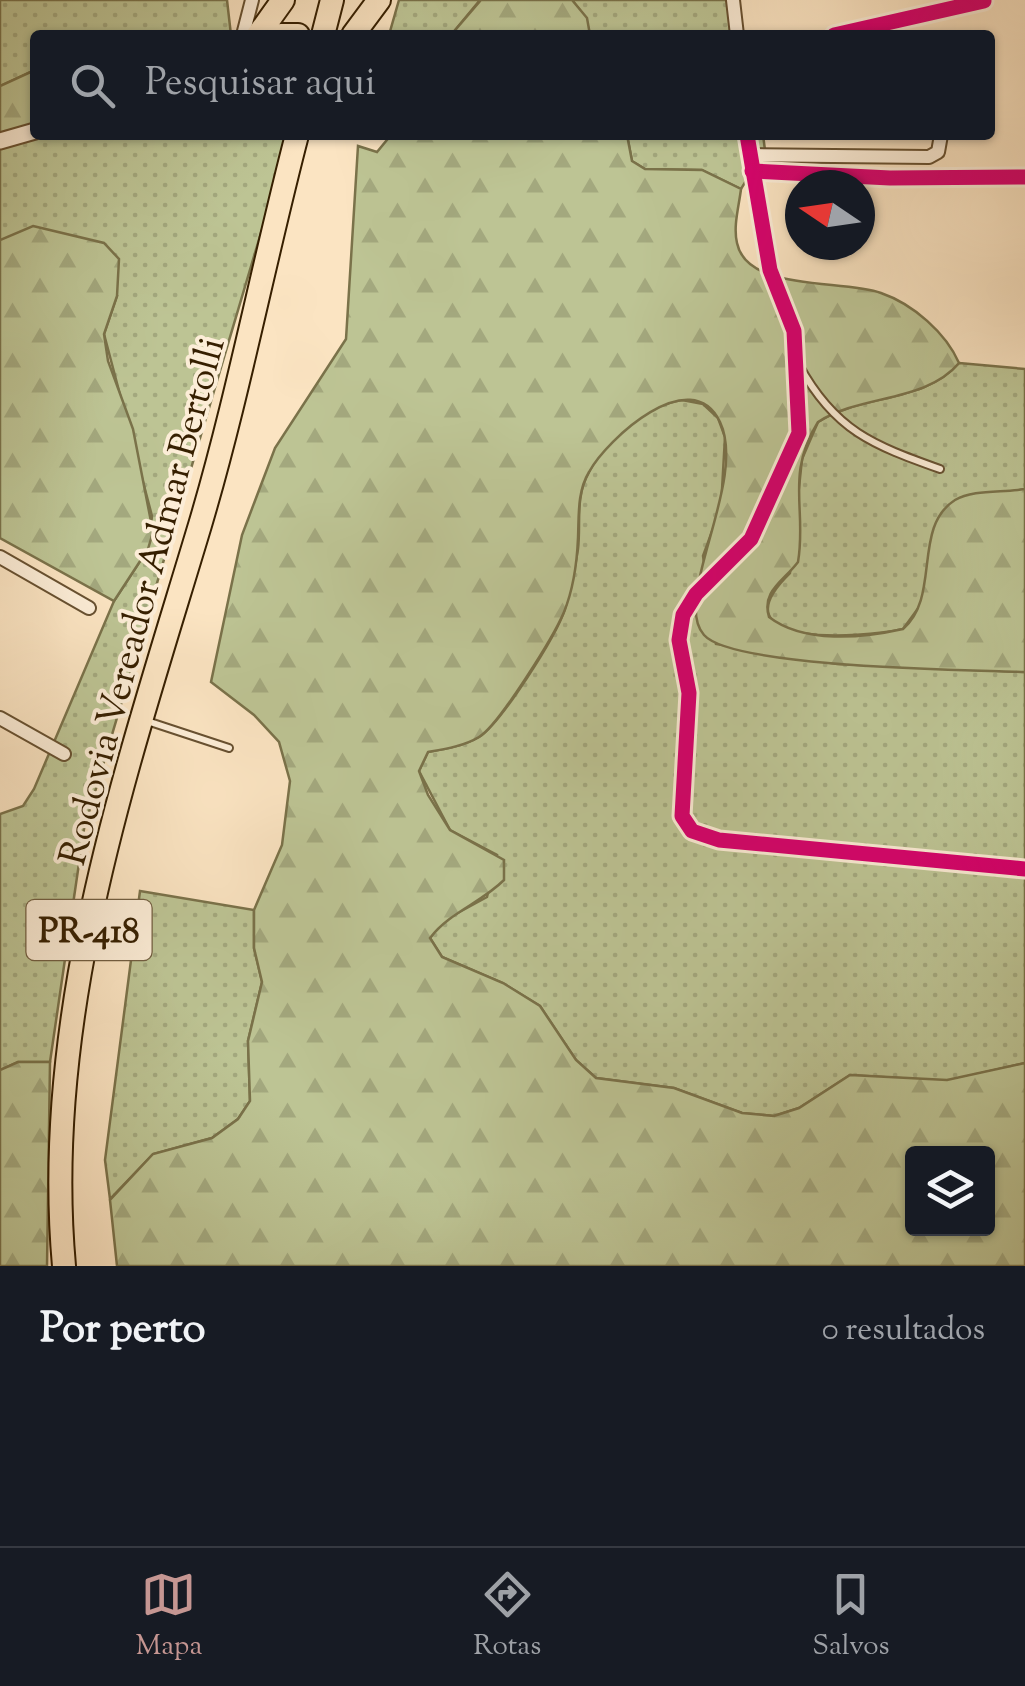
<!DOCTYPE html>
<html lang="pt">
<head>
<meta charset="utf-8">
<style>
  body { margin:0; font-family:"Sorts Mill Goudy",serif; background:#20242c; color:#f1f3f6 }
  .controls { position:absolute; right:30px; bottom:30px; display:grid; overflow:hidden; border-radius:10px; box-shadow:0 2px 8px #0004 }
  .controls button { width:90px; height:90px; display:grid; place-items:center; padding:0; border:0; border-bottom:2px solid #363941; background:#171b24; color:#f1f3f6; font:50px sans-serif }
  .compass { position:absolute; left:785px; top:170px; width:90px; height:90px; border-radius:50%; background:#171b24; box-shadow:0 2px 8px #0004; rotate:283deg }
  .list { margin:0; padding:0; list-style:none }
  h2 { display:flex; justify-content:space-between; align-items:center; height:130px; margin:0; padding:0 40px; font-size:42px }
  h2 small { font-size:32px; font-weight:400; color:#9ea1a6 }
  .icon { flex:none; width:55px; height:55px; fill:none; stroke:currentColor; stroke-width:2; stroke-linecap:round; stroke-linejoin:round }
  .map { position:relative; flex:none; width:1025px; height:1266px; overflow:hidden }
  .search { position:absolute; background:#171b24; box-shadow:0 2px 8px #0004; left:30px; right:30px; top:30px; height:110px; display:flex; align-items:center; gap:25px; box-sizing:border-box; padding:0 35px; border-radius:10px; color:#9ea1a6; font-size:38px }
  .sheet { height:280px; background:#171b24 }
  nav { display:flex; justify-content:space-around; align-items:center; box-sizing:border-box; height:140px; border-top:2px solid #363941; background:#171b24; font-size:28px; color:#9ea1a6 }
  nav a { display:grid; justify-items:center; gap:5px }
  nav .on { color:#c59692 }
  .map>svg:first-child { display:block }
  .grass { fill:url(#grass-dots); stroke:#7a724a; stroke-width:2.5 }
  .forest { fill:url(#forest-firs); stroke:#7a724a; stroke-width:2.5; fill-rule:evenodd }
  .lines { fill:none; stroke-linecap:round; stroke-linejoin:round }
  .service-casing { stroke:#675030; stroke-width:10 }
  .minor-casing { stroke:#675030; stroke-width:16 }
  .tertiary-casing { stroke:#675030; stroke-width:19 }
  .trunk-casing { stroke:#361f00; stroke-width:26 }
  .service { stroke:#fcedd7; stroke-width:6 }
  .minor { stroke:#fcedd7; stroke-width:12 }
  .tertiary { stroke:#fcedd7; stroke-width:15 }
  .trunk { stroke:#fbe4c2; stroke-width:22 }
  .cycleway-casing { stroke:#fcedd7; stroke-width:21 }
  .cycleway { stroke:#d6006c; stroke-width:15 }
  .labels { text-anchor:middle; stroke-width:8; stroke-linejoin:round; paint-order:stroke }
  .shield { fill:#fcedd7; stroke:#715d40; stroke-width:2.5 }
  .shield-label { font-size:35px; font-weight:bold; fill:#361f00 }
  .street-label { font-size:38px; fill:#361f00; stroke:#fcedd7 }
</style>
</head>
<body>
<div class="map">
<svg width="1025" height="1266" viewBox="0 0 1025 1266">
  <defs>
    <pattern id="grass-dots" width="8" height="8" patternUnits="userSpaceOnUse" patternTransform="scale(2.5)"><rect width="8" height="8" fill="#bdc494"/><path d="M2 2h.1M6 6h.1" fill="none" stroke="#a3a87e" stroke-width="1.8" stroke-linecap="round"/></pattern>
    <pattern id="forest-firs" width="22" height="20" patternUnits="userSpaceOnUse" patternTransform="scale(2.5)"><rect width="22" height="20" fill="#bdc494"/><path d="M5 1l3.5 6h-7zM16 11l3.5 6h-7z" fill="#a3a87e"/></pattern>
  </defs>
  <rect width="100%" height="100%" fill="#fbe4c2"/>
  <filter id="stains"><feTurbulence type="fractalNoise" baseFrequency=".002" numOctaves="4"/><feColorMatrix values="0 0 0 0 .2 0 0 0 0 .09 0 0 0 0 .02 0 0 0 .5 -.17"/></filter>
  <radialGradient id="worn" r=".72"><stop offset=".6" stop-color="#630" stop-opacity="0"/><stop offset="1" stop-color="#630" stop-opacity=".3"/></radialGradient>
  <g class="grass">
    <polygon points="0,0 227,0 231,35 35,35 35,70 0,86"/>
    <polygon points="399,0 480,0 451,35 389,35"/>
    <polygon points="572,0 726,0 744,35 590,35 586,18"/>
    <polygon points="35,133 290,135 84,829 50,1062 18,1062 0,1070 0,814 23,806 34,789 114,601 148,549 152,516 104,334 117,296 0,240 0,149"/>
    <polygon points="627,135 763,135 765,150 741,189 702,170 645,169 632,161"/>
    <path d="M959,363l66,6v120l-20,4 -73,50 -10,60 -19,26c-41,9 -191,20 -113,-56l12,-114 16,-37c43,-28 107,-19 141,-59z"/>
    <path d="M682,400l21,4 15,14 7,19 -4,70 -18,49 13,88 121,20 188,8v391l-78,18 -97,-6 -51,33 -25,8 -32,-3 -68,-25 -78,-10 -20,-18 -36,-54 -37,-23 -61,-26 -12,-19 13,-17 44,-24 10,-42 -47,-25 -31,-59 9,-19c17,-3 36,-6 51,-15 23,-15 77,-101 86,-128 5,-18 10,-40 13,-60 3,-25 -3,-51 10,-75 16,-33 59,-69 94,-74z"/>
    <polygon points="140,891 254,910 254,948 262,982 248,1041 250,1101 238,1119 212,1138 153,1154 110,1199 105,1160"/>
  </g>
  <g class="forest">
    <polygon points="481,0 572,0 587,18 590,35 451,35"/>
    <polygon points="35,70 35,133 0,149 0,86"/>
    <path d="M391,135h236l5,26 13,8 57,1 39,19c-2,17 -8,37 -4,54 10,49 105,36 144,50 32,11 65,40 78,70 -34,40 -98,31 -141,59 -33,53 -11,88 -20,140 -14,19 -37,29 -29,55 35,27 94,21 134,12 38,-32 9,-102 52,-129 18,-11 49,-7 70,-11v183c-53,-2 -292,-4 -321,-37 -33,-36 44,-154 16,-213 -29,-60 -113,17 -131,50 -12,20 -10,44 -11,66 -1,24 -5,52 -14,74 -10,24 -65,113 -85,125 -15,9 -34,12 -51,15l-9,19 9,24 22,35 54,30v20c-23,23 -54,32 -74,58l12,19 61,26 37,23 36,54 20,18 78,10 68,25 32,3 25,-8 51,-33 97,5 78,-17v203h-908l-7,-66 43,-46 59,-16 26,-19 12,-18 -2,-60 14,-59 -8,-34v-38l28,-65 8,-64 -11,-39 -25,-27 -43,-33 31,-147 33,-87 71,-109 12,-193 19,6zM912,1154h76v74h-76z"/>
    <polygon points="33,226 104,243 119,259 117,296 104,334 108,361 133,429 153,532 148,549 114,601 0,538 0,240"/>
    <polygon points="18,1062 50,1062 47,1266 0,1266 0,1070"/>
  </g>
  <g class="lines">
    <g class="service-casing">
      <g id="service">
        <path d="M799,365c36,66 74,80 141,104"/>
        <polyline points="147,721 229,748"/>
      </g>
    </g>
    <g class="minor-casing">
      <g id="minor">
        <polyline points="733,0 737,35"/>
        <polyline points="243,35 252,0"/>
        <polyline points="834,35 984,1"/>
        <polyline points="747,135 770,270 794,331 799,433 751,539 696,594 683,615 679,640 689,693 682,816 692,831 719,840 1025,869"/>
        <polyline points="749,155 929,157 938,152 941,135"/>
        <polyline points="752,171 890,178 1025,177"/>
        <polyline points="0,557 89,608"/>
        <polyline points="0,718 64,754"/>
      </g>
    </g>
    <g class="tertiary-casing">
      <polyline id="tertiary" points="0,141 35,131"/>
    </g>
    <g class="trunk-casing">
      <g id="trunk">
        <polyline points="258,35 283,0"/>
        <polyline points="281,35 298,35"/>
        <polyline points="323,35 332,0"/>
        <polyline points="353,35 379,0"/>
        <path d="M64,1266c-23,-253 64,-501 136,-741 38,-128 63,-260 97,-390"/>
      </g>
    </g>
    <use href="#service" class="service"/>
    <use href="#minor" class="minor"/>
    <use href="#tertiary" class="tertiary"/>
    <use href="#trunk" class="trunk"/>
    <g class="cycleway-casing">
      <g id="cycleway">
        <polyline points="834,35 984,1"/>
        <polyline points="747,135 770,270 794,331 799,433 751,539 696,594 683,615 679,640 689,693 682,816 692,831 719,840 1025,869"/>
        <polyline points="752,171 890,178 1025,177"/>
      </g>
    </g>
    <use href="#cycleway" class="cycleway"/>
  </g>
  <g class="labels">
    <rect class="shield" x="26.5" y="900" width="125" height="60" rx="8"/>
    <g class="shield-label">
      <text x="89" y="942">PR-418</text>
    </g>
    <g class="street-label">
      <text transform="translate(141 601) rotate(-75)" y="13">Rodovia Vereador Admar Bertolli</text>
    </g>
  </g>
  <rect width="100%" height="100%" filter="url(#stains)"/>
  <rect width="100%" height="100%" fill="url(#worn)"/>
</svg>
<div class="controls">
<button><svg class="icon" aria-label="layers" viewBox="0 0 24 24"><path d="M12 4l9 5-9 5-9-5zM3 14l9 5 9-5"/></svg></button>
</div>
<svg class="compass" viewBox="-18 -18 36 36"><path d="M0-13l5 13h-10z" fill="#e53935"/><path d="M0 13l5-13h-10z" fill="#9ea1a6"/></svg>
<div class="search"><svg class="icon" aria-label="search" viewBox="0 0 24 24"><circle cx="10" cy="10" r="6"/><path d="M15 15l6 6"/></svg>Pesquisar aqui</div>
</div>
<section class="sheet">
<h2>Por perto<small>0 resultados</small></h2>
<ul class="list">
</ul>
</section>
<nav>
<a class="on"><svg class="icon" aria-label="map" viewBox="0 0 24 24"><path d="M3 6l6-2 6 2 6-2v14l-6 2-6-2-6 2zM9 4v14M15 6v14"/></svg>Mapa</a>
<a><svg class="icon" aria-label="directions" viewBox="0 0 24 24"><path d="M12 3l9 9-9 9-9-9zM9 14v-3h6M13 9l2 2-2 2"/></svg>Rotas</a>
<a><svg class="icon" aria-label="saved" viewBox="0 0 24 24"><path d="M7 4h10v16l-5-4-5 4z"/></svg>Salvos</a>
</nav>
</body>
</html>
